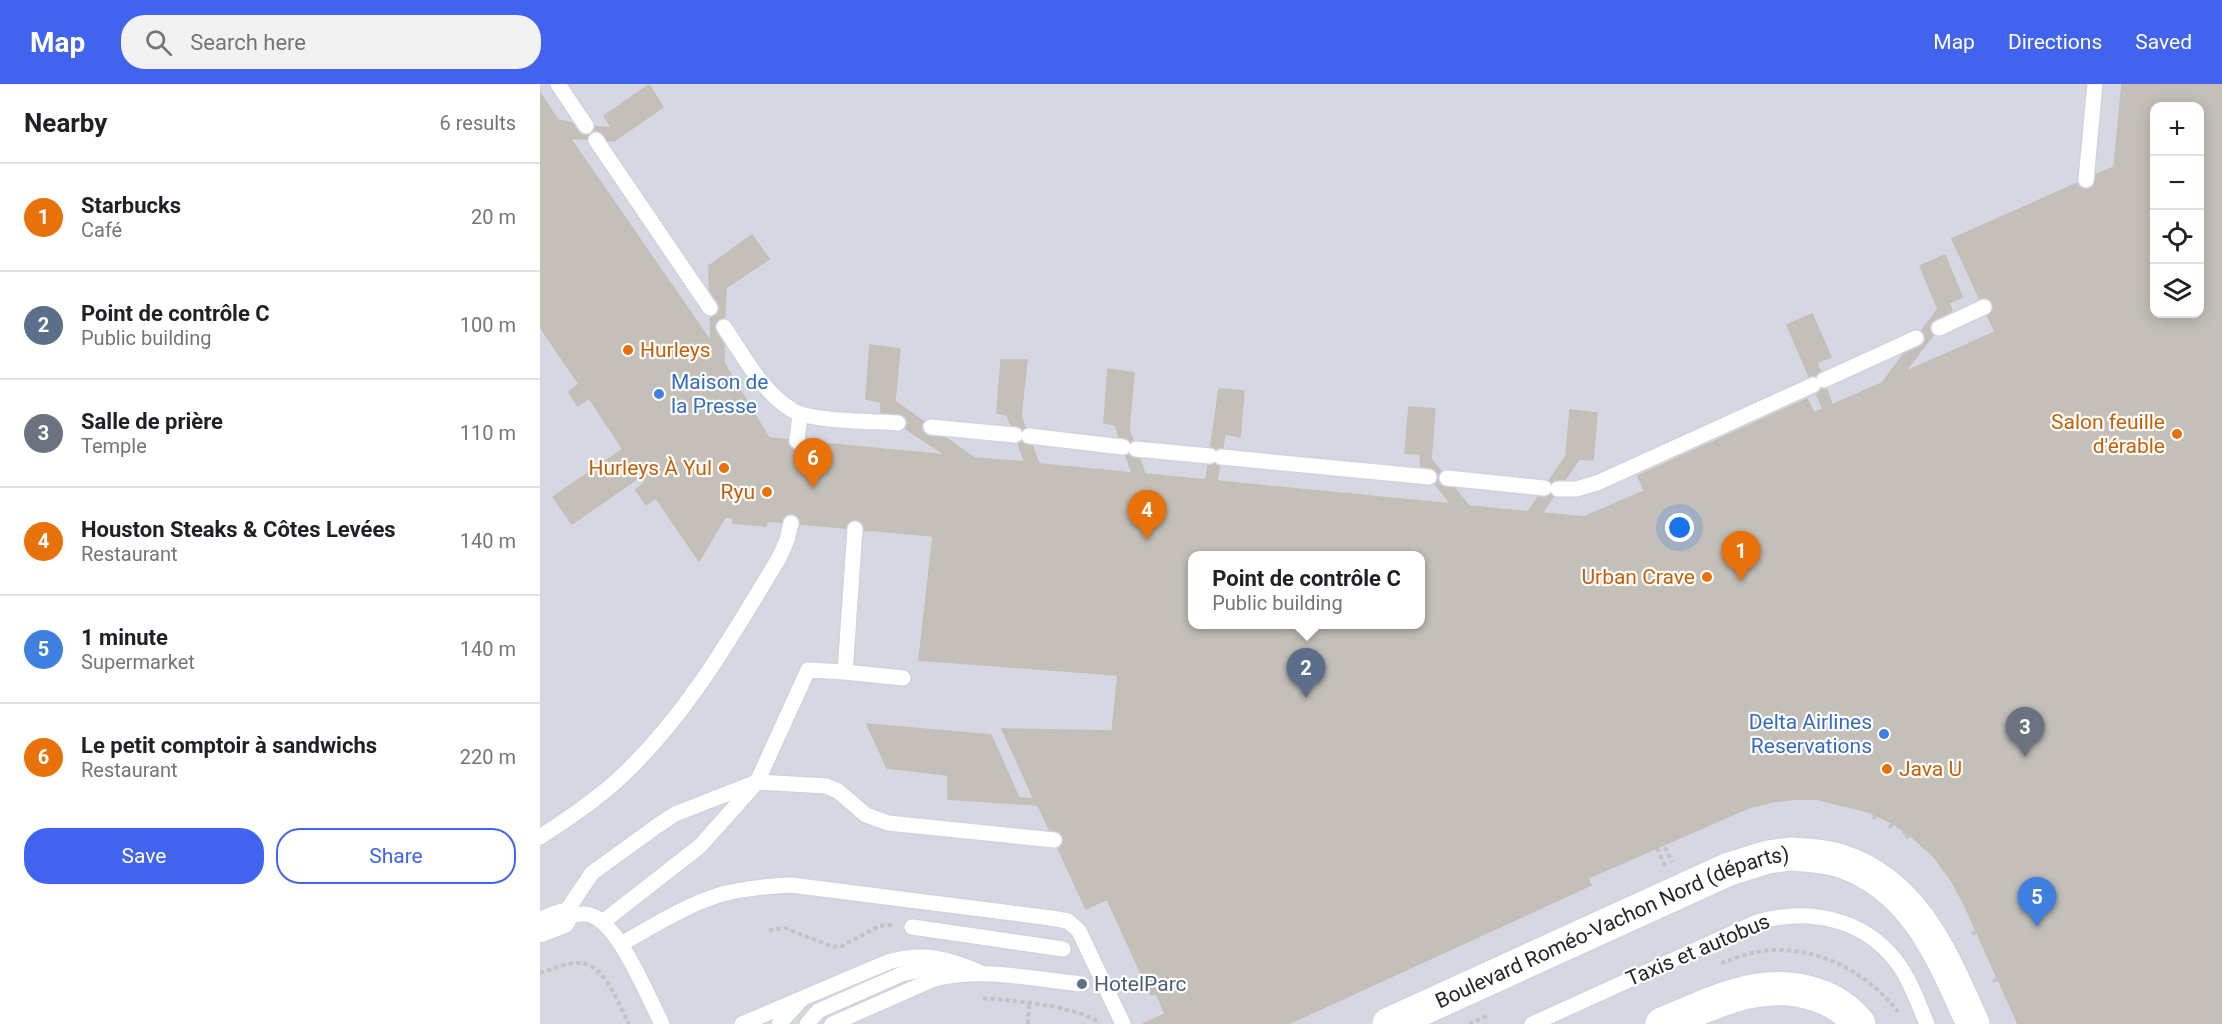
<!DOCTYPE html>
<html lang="en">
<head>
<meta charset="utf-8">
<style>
  body { margin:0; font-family:Roboto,sans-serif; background:#f2f2f2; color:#202124 }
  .controls { position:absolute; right:18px; top:18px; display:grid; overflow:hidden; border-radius:12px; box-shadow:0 3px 15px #0003 }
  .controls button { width:54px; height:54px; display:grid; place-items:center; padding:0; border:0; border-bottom:2px solid #e0e0e0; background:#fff; color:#202124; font:30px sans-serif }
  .you { position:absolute; left:1140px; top:444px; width:21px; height:21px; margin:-15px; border:4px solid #fff; border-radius:50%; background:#1a73e8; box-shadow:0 0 0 9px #1a73e833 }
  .badge { display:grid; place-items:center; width:39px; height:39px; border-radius:50%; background:#4163ee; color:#fff; font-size:20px; font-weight:700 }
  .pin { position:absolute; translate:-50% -50px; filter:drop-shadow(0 2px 3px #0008) }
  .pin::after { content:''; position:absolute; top:32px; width:21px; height:18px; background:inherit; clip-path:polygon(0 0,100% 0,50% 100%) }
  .popup { position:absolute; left:648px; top:467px; width:237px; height:78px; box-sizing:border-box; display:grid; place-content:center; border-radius:12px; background:#fff; filter:drop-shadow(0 2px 4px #0005); font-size:20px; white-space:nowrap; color:#757577 }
  .popup b { font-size:22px; color:#202124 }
  .popup::after { content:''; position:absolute; left:50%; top:100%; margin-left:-12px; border:12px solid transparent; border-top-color:#fff }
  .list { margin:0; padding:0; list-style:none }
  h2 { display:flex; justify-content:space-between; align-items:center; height:78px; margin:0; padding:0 24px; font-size:26px }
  h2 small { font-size:20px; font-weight:400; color:#757577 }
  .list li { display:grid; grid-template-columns:39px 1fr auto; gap:18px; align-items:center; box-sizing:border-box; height:108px; padding:0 24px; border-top:2px solid #e0e0e0 }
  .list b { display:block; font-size:22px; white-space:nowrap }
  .list p { margin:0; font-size:20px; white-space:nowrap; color:#757577 }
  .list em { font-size:20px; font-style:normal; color:#757577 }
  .actions { display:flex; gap:12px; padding:18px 24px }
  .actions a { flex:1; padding:14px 0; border:2px solid #4163ee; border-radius:24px; text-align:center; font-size:21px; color:#4163ee }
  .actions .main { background:#4163ee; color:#fff }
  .icon { flex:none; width:33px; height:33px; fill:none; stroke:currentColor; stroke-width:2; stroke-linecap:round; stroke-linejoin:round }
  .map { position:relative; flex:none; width:1682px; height:940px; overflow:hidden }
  header { display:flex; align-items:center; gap:36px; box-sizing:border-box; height:84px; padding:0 30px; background:#4163ee; color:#fff }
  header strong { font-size:28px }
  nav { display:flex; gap:33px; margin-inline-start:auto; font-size:21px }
  .search { width:420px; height:54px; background:#f2f2f2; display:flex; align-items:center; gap:15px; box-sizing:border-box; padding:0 21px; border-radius:24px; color:#757577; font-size:22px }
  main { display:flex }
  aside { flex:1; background:#fff }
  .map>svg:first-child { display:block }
  .airport { fill:#d5d7e2; fill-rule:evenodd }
  .building { fill:#c4bfb9; stroke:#c4beb3; stroke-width:1.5; fill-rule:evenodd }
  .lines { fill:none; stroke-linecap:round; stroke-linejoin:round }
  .lane-casing { stroke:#cfd2e0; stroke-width:18 }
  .street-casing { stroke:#cfd2e0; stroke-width:33 }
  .secondary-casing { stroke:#cfd2e0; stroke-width:36 }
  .path { stroke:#c3c3c3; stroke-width:4; stroke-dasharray:4.5 3; stroke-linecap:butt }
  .lane { stroke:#fff; stroke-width:15 }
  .street { stroke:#fff; stroke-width:30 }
  .secondary { stroke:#fff; stroke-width:33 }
  .secondary-bridge-casing { stroke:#cfd2e0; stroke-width:36; stroke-linecap:butt }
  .secondary-bridge { stroke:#fff; stroke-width:33 }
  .food-dot { fill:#e8710a; stroke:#fff; stroke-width:2 }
  .shop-dot { fill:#3f7fe0; stroke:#fff; stroke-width:2 }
  .service-dot { fill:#5c6f8a; stroke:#fff; stroke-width:2 }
  .labels { text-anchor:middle; stroke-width:4.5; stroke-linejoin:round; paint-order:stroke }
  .food-label { font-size:21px; fill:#c56008; stroke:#fff; text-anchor:end }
  .shop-label { font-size:21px; fill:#366cbe; stroke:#fff; text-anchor:start }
  .street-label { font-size:21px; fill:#272727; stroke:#fff }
  .service-label { font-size:21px; fill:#4e5e75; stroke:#fff; text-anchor:start }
</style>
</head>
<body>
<header>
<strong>Map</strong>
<div class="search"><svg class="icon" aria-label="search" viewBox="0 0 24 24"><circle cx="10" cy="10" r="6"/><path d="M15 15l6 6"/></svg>Search here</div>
<nav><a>Map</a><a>Directions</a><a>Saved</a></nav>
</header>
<main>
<aside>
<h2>Nearby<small>6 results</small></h2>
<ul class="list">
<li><span class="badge" style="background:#e8710a">1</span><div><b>Starbucks</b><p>Café</p></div><em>20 m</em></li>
<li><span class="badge" style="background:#5c6f8a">2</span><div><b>Point de contrôle C</b><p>Public building</p></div><em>100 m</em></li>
<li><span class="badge" style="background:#6b7280">3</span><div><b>Salle de prière</b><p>Temple</p></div><em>110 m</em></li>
<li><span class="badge" style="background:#e8710a">4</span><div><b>Houston Steaks &amp; Côtes Levées</b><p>Restaurant</p></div><em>140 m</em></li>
<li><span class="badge" style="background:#3f7fe0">5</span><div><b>1 minute</b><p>Supermarket</p></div><em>140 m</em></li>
<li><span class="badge" style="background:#e8710a">6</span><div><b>Le petit comptoir à sandwichs</b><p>Restaurant</p></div><em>220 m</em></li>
</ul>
<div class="actions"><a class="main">Save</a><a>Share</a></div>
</aside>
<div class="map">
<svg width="1682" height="940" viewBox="0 0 1682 940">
  <rect width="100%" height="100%" fill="#e9e2d9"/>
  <path class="airport" d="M0,0h1682v940h-1682zM1614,22h46v208h-46zM652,472h228v68h-228z"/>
  <path class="building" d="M1582,0h100v940h-204l-54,-120 -13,-24 -17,-23 -21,-19 -21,-15 -23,-11 -53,-13h-20l-25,3 -23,6 -160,70 3,7 -303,139h-145l22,-10 -9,-21 -5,2 -44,-96 -21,10 -48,-104 -90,-6v-24l-61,-7 -20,-44 124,11 28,63 15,1 -32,-70 110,2 6,-56 -199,-15 14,-124 -166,-15 -1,5 -33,-3v-5l-8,-1 -26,44 -43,-63 -10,7 -10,-15 9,-8 -4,-6 -69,48 -19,-27 70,-48 -34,-51 -11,8 -9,-14 10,-8 -39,-57v-234l18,27 28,6 26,2 -8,-12 45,-31 14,22 -49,34 -44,-3 141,204 -2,-76 43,-31 17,24 -43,29 -2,39v36l45,75 176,17 -64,-43v-10l-15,-3 4,-54 30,4 -5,52 79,57 51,4 -18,-47 -10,-2 4,-53h26l-6,56 18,48 93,9 -17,-48 -11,-2 4,-54 26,4 -5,56 16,45 61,6 13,-91 25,2 -4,46 -15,-3 -8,47 234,23 -30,-38 -1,-12 -15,-1 4,-46 26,2 -4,50 38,47 59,6 38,-56 4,-46 27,3 -4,47 -14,-1 -37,54 42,4 60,-26 -6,-15 169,-77 7,14 9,-4 -36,-84 25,-11 19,43 -14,5 15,43 50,-22 56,-74 -18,-43 25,-11 17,42 -13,6 3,7 -47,62 90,-40 -43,-93 162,-72zM1614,22h46v208h-46zM652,472h228v68h-228z"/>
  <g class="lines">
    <g class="lane-casing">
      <g id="lane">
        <polyline points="18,0 46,42"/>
        <polyline points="56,56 170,224"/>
        <polyline points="1546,96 1555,0"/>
        <path d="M184,243c19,28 38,65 68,83 19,12 82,11 106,13"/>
        <polyline points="1399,244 1444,223"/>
        <polyline points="1284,296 1376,254"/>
        <polyline points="391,343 475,351"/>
        <polyline points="489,352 583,363"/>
        <polyline points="257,357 260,330"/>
        <polyline points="596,365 670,372"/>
        <polyline points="681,373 889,393"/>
        <polyline points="907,394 1004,404"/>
        <polyline points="1018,405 1036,405 1057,399 1273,301"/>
        <polyline points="305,588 363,594"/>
        <path d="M0,753c29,-19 59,-39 84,-63 65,-62 109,-140 155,-216l8,-18 4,-17"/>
        <polyline points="21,835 52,789 117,742 135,730 217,698 286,702 298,707 326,731 348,739 514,756"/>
        <path d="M21,835c11,-3 22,-8 32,-3 27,11 55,81 69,108"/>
        <polyline points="64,837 160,762 217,698 268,586 305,588 315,445"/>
        <polyline points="372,843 523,865"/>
        <path d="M81,860c32,-18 70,-42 105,-51 21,-5 43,-7 65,-8l260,33 17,3 11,10 44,93"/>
        <path d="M202,940l146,-62c35,-10 59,-4 91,10"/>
        <polyline points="239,940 260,917"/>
        <polyline points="267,940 278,927 362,890 384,885 407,889"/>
        <path d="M292,940l102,-45c48,-12 99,0 148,5"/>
        <path d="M992,940l225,-102c50,-14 105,-5 139,39 14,18 22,42 31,63"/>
      </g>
    </g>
    <g class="street-casing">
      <polyline id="street" points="0,843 21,835"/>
    </g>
    <g class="secondary-casing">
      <g id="secondary">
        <path d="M1250,770c17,1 34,2 51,7 75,25 102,97 132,163"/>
        <path d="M1122,940c52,-21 99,-48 155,-29 16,5 32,16 42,29"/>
      </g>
    </g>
    <g class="path">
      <polyline points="1334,735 1335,731"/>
      <polyline points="1350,744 1352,739"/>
      <polyline points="1363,747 1369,751 1366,754"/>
      <polyline points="1125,763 1132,778"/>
      <polyline points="1117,764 1125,782"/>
      <polyline points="229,846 245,844 293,863 302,862 339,842 352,841"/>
      <polyline points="1432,850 1437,847"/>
      <path d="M1181,879c15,-5 32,-12 49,-13 51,-2 97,22 128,62"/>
      <path d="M0,889c12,-4 28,-11 41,-10 24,2 38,42 48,61"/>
      <polyline points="1453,897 1458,895"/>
      <path d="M443,914c32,3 91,7 117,25"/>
      <polyline points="488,940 489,920"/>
      <polyline points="929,940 949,931"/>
    </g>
    <use href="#lane" class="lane"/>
    <use href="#street" class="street"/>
    <use href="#secondary" class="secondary"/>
    <g class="secondary-bridge-casing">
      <g id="secondary-bridge">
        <path id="s1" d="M849,940l340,-155 39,-12 22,-3"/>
      </g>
    </g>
    <use href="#secondary-bridge" class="secondary-bridge"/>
  </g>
  <g class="food-dot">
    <circle cx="88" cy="266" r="6"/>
    <circle cx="1637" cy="350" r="6"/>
    <circle cx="184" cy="384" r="6"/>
    <circle cx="227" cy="408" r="6"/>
    <circle cx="1167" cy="493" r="6"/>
    <circle cx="1347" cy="685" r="6"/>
  </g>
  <g class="shop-dot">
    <circle cx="119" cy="310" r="6"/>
    <circle cx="1344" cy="650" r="6"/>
  </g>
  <circle class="service-dot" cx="542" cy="900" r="6"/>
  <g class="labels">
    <g class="food-label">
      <text x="100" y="273" text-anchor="start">Hurleys</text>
      <text x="1625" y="345">Salon feuille<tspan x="1625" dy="24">d'érable</tspan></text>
      <text x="172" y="391">Hurleys À Yul</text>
      <text x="215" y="415">Ryu</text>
      <text x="1155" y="500">Urban Crave</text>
      <text x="1359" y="692" text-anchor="start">Java U</text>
    </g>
    <g class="shop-label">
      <text x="131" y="305">Maison de<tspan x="131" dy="24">la Presse</tspan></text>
      <text x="1332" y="645" text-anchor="end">Delta Airlines<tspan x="1332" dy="24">Reservations</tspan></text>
    </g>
    <g class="street-label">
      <text dy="7" stroke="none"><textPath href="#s1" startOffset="244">Boulevard Roméo-Vachon Nord (départs)</textPath></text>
      <text transform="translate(1158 866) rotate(-23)" y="7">Taxis et autobus</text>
    </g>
    <g class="service-label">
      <text x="554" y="907">HotelParc</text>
    </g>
  </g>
</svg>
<div class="controls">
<button>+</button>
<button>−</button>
<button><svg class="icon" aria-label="locate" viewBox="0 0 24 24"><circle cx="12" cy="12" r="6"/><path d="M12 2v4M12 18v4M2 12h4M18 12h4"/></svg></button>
<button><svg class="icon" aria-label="layers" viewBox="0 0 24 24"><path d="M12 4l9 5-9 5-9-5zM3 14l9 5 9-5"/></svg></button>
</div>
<div class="you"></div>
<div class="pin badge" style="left:1201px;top:497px;background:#e8710a">1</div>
<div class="pin badge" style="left:766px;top:614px;background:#5c6f8a">2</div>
<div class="popup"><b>Point de contrôle C</b>Public building</div>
<div class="pin badge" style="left:1485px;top:673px;background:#6b7280">3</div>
<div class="pin badge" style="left:607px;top:456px;background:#e8710a">4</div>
<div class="pin badge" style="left:1497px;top:843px;background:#3f7fe0">5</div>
<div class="pin badge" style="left:273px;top:404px;background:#e8710a">6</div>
</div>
</main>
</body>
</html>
